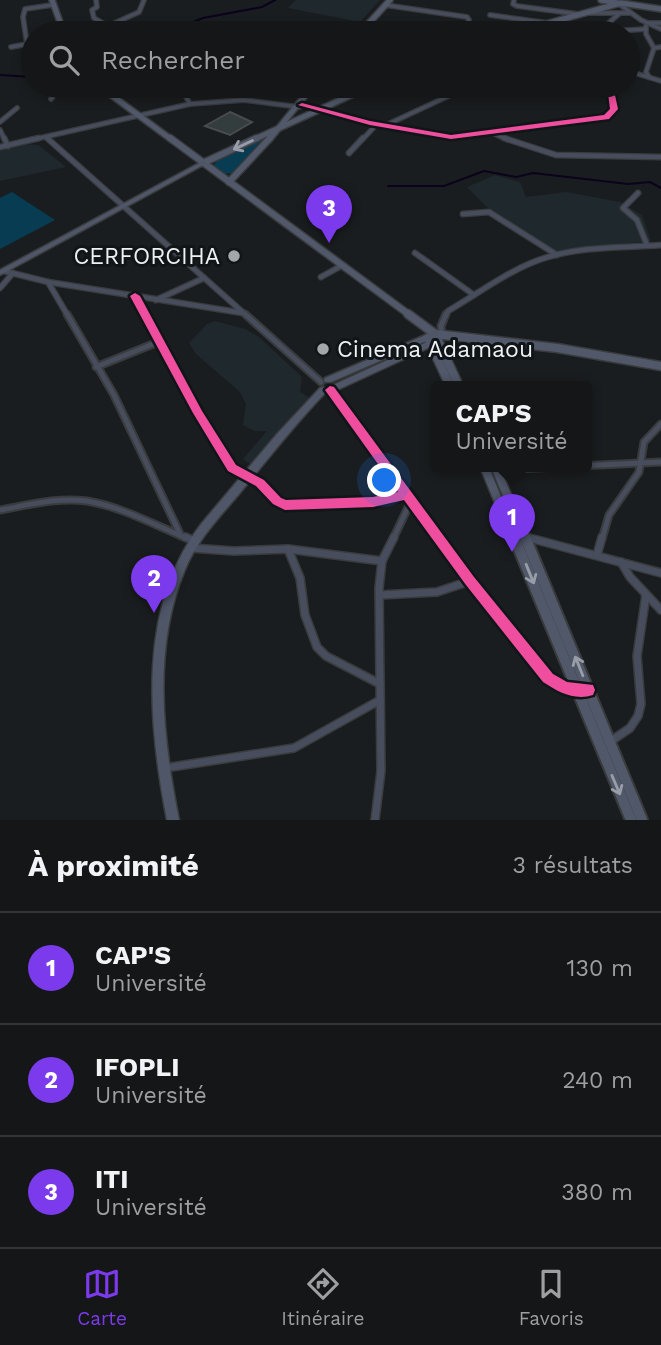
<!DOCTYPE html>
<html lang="fr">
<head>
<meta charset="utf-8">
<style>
  body { margin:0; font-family:"Work Sans",sans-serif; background:#1d1f20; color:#f1f3f6 }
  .you { position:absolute; left:385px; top:481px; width:24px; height:24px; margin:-18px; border:5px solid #fff; border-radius:50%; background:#1a73e8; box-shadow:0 0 0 10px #1a73e833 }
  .badge { display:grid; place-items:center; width:46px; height:46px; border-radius:50%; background:#7c3aed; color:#fff; font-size:23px; font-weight:700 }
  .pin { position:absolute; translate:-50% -58px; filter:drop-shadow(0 2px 4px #0008) }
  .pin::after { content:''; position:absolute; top:37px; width:24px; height:21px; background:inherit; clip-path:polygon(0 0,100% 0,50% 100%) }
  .popup { position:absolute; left:431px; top:381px; width:161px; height:91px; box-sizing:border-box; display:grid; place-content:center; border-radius:7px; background:#141617; filter:drop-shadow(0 2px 5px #0005); font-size:23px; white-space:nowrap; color:#9d9fa1 }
  .popup b { font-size:26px; color:#f1f3f6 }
  .popup::after { content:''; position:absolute; left:50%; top:100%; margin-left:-14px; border:14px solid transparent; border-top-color:#141617 }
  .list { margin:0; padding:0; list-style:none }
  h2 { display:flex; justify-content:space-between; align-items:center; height:91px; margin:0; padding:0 28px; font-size:30px }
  h2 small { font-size:23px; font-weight:400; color:#9d9fa1 }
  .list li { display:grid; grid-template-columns:46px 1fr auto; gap:21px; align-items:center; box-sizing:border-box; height:112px; padding:0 28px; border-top:2px solid #333536 }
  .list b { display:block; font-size:26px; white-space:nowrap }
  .list p { margin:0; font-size:23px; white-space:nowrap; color:#9d9fa1 }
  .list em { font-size:23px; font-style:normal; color:#9d9fa1 }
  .icon { flex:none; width:38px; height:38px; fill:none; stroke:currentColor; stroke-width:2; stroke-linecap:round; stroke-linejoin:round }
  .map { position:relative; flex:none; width:661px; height:820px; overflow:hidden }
  .search { position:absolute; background:#141617; box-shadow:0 4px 10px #0003; left:21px; right:21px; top:21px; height:77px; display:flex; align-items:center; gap:18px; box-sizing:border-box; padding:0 24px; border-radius:38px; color:#9d9fa1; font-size:26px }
  .sheet { height:427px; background:#141617 }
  nav { display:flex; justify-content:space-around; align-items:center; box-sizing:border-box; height:98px; border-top:2px solid #333536; background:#141617; font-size:19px; color:#9d9fa1 }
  nav a { display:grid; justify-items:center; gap:4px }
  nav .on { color:#7c3aed }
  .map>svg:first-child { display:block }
  .built { fill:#1f282d }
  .green { fill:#083c52 }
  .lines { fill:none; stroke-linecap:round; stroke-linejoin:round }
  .stream { stroke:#0b031c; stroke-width:2 }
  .building { fill:#333d3e; stroke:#494b4c; stroke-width:2 }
  .street-far3-casing { stroke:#393b3c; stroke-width:6 }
  .street-far2-casing { stroke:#393b3c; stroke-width:7 }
  .street-far1-casing { stroke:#393b3c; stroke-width:9 }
  .street-casing { stroke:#393b3c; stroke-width:10 }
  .secondary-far3-casing { stroke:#393b3c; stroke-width:8 }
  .secondary-far2-casing { stroke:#393b3c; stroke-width:9 }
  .secondary-far1-casing { stroke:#393b3c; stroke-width:11 }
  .secondary-casing { stroke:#393b3c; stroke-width:14 }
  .primary-casing { stroke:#393b3c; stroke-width:3 }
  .street-far3 { stroke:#474d5c; stroke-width:3.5 }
  .street-far2 { stroke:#474d5c; stroke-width:4.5 }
  .street-far1 { stroke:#474d5c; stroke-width:5 }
  .street { stroke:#474d5c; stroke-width:7 }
  .secondary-far3 { stroke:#51586a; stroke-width:5 }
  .secondary-far2 { stroke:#51586a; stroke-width:6 }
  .secondary-far1 { stroke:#51586a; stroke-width:8 }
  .secondary { stroke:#51586a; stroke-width:10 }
  .primary { fill:#4f5668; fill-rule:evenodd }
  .cycleway-casing { stroke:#101517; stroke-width:5 }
  .cycleway { fill:#ef4d9e; fill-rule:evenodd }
  .oneway { stroke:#989da8 }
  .poi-dot { fill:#a4a7a9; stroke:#101517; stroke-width:2.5 }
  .labels { text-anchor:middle; stroke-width:6; stroke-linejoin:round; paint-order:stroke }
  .poi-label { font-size:23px; fill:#eef1f3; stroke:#101517; text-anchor:end }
</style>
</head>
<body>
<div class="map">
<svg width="661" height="820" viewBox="0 0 661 820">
  <rect width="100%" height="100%" fill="#1a1d1f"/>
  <g class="built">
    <polygon points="296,0 380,0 360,22 288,8"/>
    <polygon points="25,144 38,145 66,167 0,181 0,150"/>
    <polygon points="495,175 520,182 526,197 566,192 620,202 642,215 651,241 555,251 487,207 467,187"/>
    <polygon points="215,321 245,329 259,337 302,377 300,392 310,398 253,466 243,459 267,431 255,431 243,425 246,404 240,392 196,354 189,343 207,324"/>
  </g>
  <g class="green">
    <polygon points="264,138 233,173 224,174 213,166 217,160"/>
    <polygon points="12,192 55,220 0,249 0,198"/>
  </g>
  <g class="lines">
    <g class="stream">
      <polyline points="167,33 203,18 262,7 275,0"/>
      <polyline points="0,75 33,77"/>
      <polyline points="388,186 444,186 484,171 516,177 533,173 628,184 650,182 661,188"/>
    </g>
  </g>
  <polygon class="building" points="230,112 252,122 230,135 205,126"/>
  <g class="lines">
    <g class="street-far3-casing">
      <g id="street-far3">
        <polyline points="96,0 97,7 92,10 94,18 108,26"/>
        <polyline points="514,0 513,4 517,6 578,14"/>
        <polyline points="619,4 641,20 661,29"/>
        <polyline points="385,5 467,17 469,20 463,33"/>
        <polyline points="587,13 630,13"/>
        <polyline points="490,15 548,23"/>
        <polyline points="649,23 661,23"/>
        <polyline points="646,26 646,34 654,48"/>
        <polyline points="277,28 314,33"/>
        <polyline points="598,32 646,29"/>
        <polyline points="598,32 619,14"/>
        <polyline points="93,33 139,12 144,0"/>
        <polyline points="342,33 358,33"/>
        <polyline points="27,44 23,17 25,9 52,5"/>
        <polyline points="11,47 33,43"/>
        <polyline points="27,70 33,70"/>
        <polyline points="628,71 661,81"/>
        <polyline points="649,77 646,72 654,48 661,47"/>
        <polyline points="180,86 190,104"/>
        <polyline points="440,86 456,93"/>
        <polyline points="51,99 62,86"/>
        <polyline points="302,105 370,123 451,137 606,117 614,109 610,86"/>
        <polyline points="0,122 17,108"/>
        <polyline points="384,126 470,86"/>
        <polyline points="0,130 5,140"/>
        <polyline points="493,133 508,140"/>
        <polyline points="46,137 49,140"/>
        <polyline points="31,140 190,104 244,100 299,107"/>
        <polyline points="362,140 377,124"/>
      </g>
    </g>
    <g class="street-far2-casing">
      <g id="street-far2">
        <polyline points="4,138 8,146"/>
        <polyline points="47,138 247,316"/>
        <polyline points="504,138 556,155 661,157"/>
        <polyline points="0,147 39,138"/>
        <polyline points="349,153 363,138"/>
        <polyline points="638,193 623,208 637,220 647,245"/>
        <polyline points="463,214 489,212 557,255"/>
        <polyline points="415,253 474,295"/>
        <polyline points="4,271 48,282 243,313"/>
        <polyline points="321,277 341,266"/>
        <polyline points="48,282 68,316"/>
        <polyline points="0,288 13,273"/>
        <polyline points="135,296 146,316"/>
        <polyline points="156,300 204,278"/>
        <path d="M446,316l2,-5c31,-18 65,-44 100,-54 36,-11 76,-9 113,-12"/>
      </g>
    </g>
    <g class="street-far1-casing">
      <g id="street-far1">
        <polyline points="67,314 114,395 181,536"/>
        <polyline points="145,314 198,413 232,468 260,483 277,501 285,505 373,502 407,495"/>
        <polyline points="245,314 321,382"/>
        <polyline points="442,337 441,326 446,314"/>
        <polyline points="96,367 158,342"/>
        <polyline points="330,390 441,539"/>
        <polyline points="496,470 661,462"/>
        <path d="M0,510c28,-5 58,-13 87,-9 36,6 69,25 102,38"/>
        <polyline points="525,537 532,539"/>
        <polyline points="393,539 411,501"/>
        <polyline points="602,539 609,515 639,472 644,442 661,424"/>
      </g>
    </g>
    <g class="street-casing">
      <g id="street">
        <polyline points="185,537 195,541"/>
        <polyline points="439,537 548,678 560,686 576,691"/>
        <polyline points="526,537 661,573"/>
        <polyline points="191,548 234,551 288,549 382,561"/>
        <polyline points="288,549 300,578 305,615 317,647 326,656 380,684"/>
        <polyline points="597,555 602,537"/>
        <polyline points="621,562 630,577 661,610"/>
        <polyline points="380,595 437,592 470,581"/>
        <polyline points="611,741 630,728 638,716 641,704 637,656 646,595"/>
        <polyline points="165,768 294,748 380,700"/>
        <polyline points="375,820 381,771 379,588 382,561 394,537"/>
      </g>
    </g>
    <g class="secondary-far3-casing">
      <g id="secondary-far3">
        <polyline points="52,0 64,33"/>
        <polyline points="601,0 618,3"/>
        <polyline points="360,33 390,0"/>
        <polyline points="513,33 621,3 661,9"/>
        <polyline points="99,86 172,140"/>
        <polyline points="253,140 371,86"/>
        <polyline points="269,140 313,86"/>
      </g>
    </g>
    <g class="secondary-far2-casing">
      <g id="secondary-far2">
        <polyline points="170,138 411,316"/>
        <polyline points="203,163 257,138"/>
        <polyline points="229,182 270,138"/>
      </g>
    </g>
    <g class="secondary-far1-casing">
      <g id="secondary-far1">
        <polyline points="408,314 435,334 459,386"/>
        <polyline points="435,334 557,348 661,366"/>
        <polyline points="428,338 450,386"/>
        <polyline points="484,466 514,539"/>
        <polyline points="495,466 525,539"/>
      </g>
    </g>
    <g class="secondary-casing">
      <g id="secondary">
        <polyline points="514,537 631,820"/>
        <polyline points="525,537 642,820"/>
      </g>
    </g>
    <g class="primary-casing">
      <g id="primary">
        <polygon points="203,161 205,162 205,164 0,275 0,270"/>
        <polygon points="435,331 439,334 438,336 331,382 325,382 324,380 325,378"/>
        <polygon points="438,337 441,338 442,340 441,342 337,390 331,390 330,388 331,386"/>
        <polygon points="458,381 461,382 462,384 461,386 448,386 449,384"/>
        <path d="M323,387l4,3 -1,2c-31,32 -58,67 -87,102 -21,25 -43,47 -55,78 -32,78 -21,168 -5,248h-12c-19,-97 -30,-214 35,-297l75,-89 43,-46z"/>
      </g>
    </g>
    <use href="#street-far3" class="street-far3"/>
    <use href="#street-far2" class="street-far2"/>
    <use href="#street-far1" class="street-far1"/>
    <use href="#street" class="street"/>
    <use href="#secondary-far3" class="secondary-far3"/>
    <use href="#secondary-far2" class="secondary-far2"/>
    <use href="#secondary-far1" class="secondary-far1"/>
    <use href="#secondary" class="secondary"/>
    <use href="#primary" class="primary"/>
    <g class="cycleway-casing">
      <g id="cycleway">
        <polygon points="607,86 613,86 618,109 609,119 451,139 370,125 298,105 302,103 370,121 451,135 604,115 610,109"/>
        <path d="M135,293l5,3 62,115 34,54 28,15 17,18 5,2 87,-3 25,-5 -73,-102 5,-4 4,1 140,190 79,97 14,8 26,3 2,5 -2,5c-18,6 -35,-3 -50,-13l-77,-97 -62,-85 -31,7 -88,3 -12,-6 -17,-18 -28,-15 -35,-58 -63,-117z"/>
      </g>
    </g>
    <use href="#cycleway" class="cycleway"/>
  </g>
  <defs><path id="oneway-shaft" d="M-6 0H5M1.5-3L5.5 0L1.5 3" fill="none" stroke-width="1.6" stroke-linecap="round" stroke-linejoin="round" transform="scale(1.75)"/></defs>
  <g class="oneway">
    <use href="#oneway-shaft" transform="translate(243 145) rotate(155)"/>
    <use href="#oneway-shaft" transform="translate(530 574) rotate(68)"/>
    <use href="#oneway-shaft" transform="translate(579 666) rotate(-112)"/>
    <use href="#oneway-shaft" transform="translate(616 785) rotate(67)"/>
  </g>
  <g class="poi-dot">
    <circle cx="234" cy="256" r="7"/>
    <circle cx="323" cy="349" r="7"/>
  </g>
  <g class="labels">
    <g class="poi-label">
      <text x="220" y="264">CERFORCIHA</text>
      <text x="337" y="357" text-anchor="start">Cinema Adamaou</text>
    </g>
  </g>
</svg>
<div class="you"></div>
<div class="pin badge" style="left:512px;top:552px">1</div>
<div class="popup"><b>CAP'S</b>Université</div>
<div class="pin badge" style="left:154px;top:613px">2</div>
<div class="pin badge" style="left:329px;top:243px">3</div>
<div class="search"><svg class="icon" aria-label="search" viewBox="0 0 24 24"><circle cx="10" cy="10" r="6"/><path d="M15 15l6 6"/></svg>Rechercher</div>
</div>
<section class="sheet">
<h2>À proximité<small>3 résultats</small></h2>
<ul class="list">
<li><span class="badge">1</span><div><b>CAP'S</b><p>Université</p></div><em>130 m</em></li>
<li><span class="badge">2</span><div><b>IFOPLI</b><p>Université</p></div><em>240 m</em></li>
<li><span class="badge">3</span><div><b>ITI</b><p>Université</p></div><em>380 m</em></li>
</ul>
</section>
<nav>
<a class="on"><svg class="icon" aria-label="map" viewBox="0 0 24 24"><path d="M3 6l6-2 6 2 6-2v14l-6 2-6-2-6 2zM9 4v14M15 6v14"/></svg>Carte</a>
<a><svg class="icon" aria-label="directions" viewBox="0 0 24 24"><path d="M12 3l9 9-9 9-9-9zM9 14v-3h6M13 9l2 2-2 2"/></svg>Itinéraire</a>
<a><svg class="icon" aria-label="saved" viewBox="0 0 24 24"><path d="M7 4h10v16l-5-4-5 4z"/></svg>Favoris</a>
</nav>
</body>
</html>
